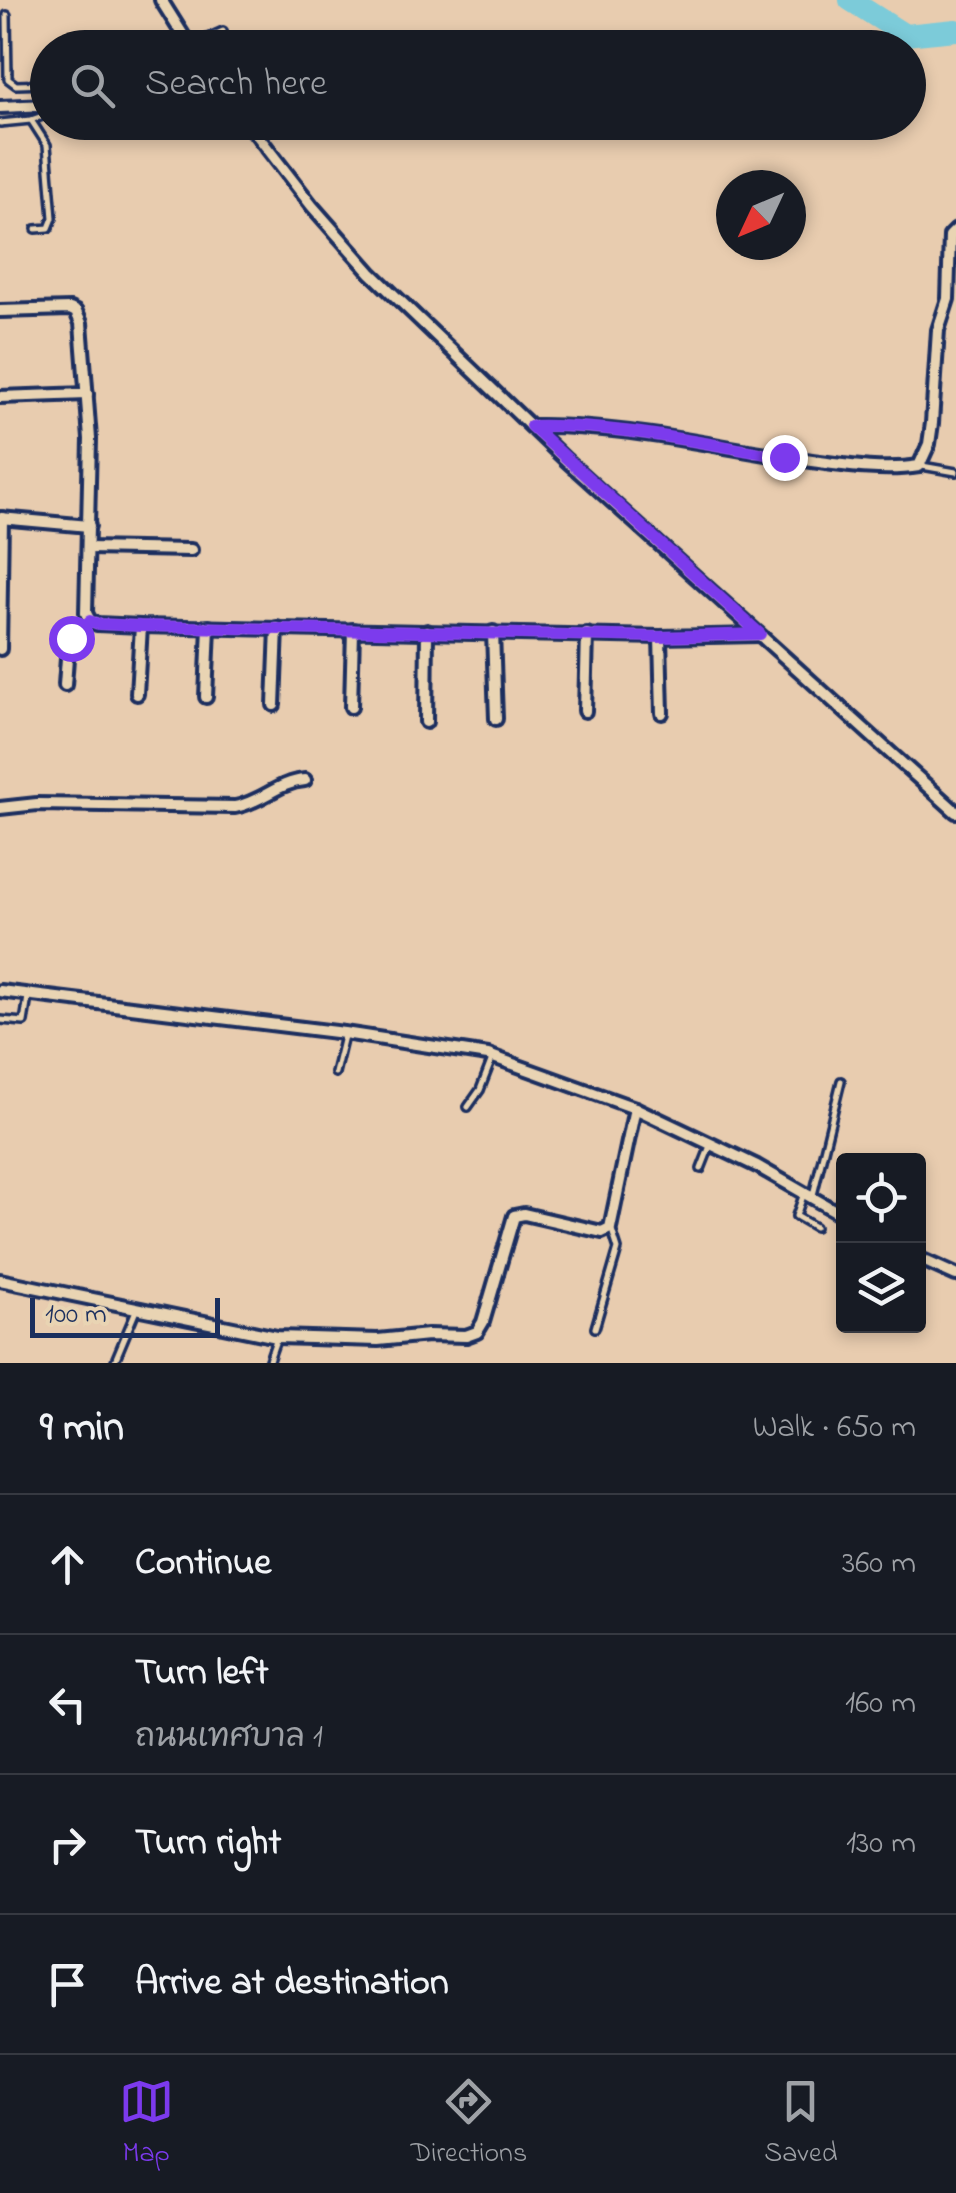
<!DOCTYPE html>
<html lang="en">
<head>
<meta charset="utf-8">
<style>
  body { margin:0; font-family:"Indie Flower","Playpen Sans Thai",sans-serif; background:#242831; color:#f1f3f6 }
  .controls { position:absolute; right:30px; bottom:30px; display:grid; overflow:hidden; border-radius:10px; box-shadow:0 5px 15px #0003 }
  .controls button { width:90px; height:90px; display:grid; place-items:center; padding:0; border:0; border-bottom:2px solid #363941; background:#171b24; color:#f1f3f6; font:50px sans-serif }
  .compass { position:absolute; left:716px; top:170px; width:90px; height:90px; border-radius:50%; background:#171b24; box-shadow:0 5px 15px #0003; rotate:226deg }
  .scale { position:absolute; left:30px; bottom:25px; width:190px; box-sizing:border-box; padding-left:10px; border:5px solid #1b2f5e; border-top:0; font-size:28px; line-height:35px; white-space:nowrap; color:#1b2f5e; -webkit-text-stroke:8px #e9d4b3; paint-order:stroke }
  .stop { position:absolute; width:30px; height:30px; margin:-22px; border:8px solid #7c3aed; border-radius:50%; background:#fff }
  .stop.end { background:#7c3aed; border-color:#fff; box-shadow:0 2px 10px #0008 }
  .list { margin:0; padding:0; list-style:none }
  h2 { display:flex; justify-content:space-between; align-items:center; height:130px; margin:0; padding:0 40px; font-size:42px }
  h2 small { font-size:32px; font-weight:400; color:#9ea1a6 }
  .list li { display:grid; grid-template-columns:65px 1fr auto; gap:30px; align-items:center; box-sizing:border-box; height:140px; padding:0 40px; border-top:2px solid #363941 }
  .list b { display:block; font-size:38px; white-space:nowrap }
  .list p { margin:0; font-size:32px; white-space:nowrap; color:#9ea1a6 }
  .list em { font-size:32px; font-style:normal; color:#9ea1a6 }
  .icon { flex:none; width:55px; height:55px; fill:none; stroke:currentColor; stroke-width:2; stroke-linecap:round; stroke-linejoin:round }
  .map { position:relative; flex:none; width:956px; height:1363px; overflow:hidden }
  .search { position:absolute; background:#171b24; box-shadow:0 5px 15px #0003; left:30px; right:30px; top:30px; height:110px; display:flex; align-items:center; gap:25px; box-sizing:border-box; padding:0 35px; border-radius:55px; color:#9ea1a6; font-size:38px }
  .sheet { height:690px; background:#171b24 }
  nav { display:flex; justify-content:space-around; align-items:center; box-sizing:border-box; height:140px; border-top:2px solid #363941; background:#171b24; font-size:28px; color:#9ea1a6 }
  nav a { display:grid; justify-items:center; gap:5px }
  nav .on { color:#7c3aed }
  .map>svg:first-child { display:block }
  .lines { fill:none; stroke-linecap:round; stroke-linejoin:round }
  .river { stroke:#7ccbd9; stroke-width:22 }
  .service-casing { stroke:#1b2f5e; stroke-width:12 }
  .minor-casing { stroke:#1b2f5e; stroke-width:18 }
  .service { stroke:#e9d4b3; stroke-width:5 }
  .minor { stroke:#e9d4b3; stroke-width:10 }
  .route { stroke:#7c3aed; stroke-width:12 }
</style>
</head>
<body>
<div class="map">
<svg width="956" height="1363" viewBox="0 0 956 1363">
  <rect width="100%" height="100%" fill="#e8ccaf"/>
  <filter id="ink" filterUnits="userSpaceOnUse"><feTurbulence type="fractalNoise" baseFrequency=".01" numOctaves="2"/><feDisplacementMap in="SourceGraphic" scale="20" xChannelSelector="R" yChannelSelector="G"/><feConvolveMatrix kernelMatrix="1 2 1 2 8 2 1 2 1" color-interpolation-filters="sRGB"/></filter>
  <g filter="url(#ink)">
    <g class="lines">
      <polyline class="river" points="850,0 905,35 956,30"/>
      <g class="service-casing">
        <g id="service">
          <polyline points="7,15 8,79 16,85 48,84"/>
          <polyline points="192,45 223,31"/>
          <polyline points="31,120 47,145 53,218 49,228 36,229"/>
          <polyline points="0,123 31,120 48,114"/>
          <polyline points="922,466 956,472"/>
          <polyline points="1,1020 24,1022 28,997"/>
          <polyline points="335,1073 344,1036"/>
          <polyline points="468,1107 480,1090 492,1059"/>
          <polyline points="701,1169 710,1146"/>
          <polyline points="813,1195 841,1081"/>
          <polyline points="803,1196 796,1216 815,1227"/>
          <polyline points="838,1209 844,1190"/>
          <polyline points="595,1328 618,1249 612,1230"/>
          <polyline points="114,1363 137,1308"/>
          <polyline points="268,1363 276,1340"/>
        </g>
      </g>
      <g class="minor-casing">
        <g id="minor">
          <polyline points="161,0 191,48"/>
          <polyline points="0,107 48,105"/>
          <polyline points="247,122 312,206 371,273 566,460 956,812"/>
          <polyline points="0,311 70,309 76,312 81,323 90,439 86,613 90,621"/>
          <polyline points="0,397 87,394"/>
          <path d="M531,426c92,-2 183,21 274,34 37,5 77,12 114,6l10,-22 3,-21 6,-93 10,-31 2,-63 6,-6"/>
          <polyline points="0,518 89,526"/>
          <polyline points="88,548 191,550"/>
          <polyline points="90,621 97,624 141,626 660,637 759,635"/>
          <polyline points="493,632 496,719"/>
          <polyline points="660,637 662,713"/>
          <polyline points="0,649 2,518"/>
          <polyline points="65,685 68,645 90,621"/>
          <polyline points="137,694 141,626"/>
          <polyline points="206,697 209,627"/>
          <polyline points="274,705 277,628"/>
          <polyline points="351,707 353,630"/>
          <polyline points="585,711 587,634"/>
          <polyline points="426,722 427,631"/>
          <path d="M0,808l37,-4 198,3c27,-5 43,-25 70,-27"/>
          <polyline points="0,991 344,1033 488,1055 635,1108 757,1166 844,1216"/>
          <polyline points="918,1258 956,1275"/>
          <polyline points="0,1280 277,1337 378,1340 428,1335 466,1336 477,1332 483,1322 514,1216 524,1214 602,1232 610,1228 635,1108"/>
        </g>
      </g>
      <use href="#service" class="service"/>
      <use href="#minor" class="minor"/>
    </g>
  </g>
  <g class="lines" filter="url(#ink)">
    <path class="route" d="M71,638l19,-17 8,3 42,2 520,11 100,-3 -229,-208c85,-2 170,17 253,31"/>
  </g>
</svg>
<div class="controls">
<button><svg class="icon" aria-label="locate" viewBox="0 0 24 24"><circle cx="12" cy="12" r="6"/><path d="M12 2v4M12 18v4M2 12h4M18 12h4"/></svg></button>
<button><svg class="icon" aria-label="layers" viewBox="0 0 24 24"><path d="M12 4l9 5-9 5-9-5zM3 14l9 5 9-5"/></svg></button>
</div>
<svg class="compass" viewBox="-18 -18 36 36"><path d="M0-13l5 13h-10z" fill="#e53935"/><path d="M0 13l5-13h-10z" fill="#9ea1a6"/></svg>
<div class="scale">100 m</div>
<div class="stop" style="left:71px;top:638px"></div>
<div class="stop end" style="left:784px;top:457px"></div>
<div class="search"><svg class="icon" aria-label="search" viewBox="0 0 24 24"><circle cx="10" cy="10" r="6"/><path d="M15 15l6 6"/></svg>Search here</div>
</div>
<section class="sheet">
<h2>9 min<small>Walk · 650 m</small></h2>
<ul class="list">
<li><svg class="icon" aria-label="ahead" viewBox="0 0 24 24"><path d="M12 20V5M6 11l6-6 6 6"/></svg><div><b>Continue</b></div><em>360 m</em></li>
<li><svg class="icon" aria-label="left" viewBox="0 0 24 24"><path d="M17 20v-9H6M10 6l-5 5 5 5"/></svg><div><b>Turn left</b><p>ถนนเทศบาล 1</p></div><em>160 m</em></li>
<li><svg class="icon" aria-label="right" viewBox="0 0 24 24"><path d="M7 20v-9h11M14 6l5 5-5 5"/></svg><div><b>Turn right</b></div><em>130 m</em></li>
<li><svg class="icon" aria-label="arrive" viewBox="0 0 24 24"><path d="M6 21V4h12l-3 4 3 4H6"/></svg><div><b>Arrive at destination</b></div></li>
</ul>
</section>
<nav>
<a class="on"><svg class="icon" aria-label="map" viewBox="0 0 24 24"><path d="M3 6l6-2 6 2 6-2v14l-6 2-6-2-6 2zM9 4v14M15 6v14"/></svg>Map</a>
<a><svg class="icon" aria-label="directions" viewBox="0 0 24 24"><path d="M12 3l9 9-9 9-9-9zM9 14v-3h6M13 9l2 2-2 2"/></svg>Directions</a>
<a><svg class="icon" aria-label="saved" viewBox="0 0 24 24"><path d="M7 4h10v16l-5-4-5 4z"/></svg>Saved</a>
</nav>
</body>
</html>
